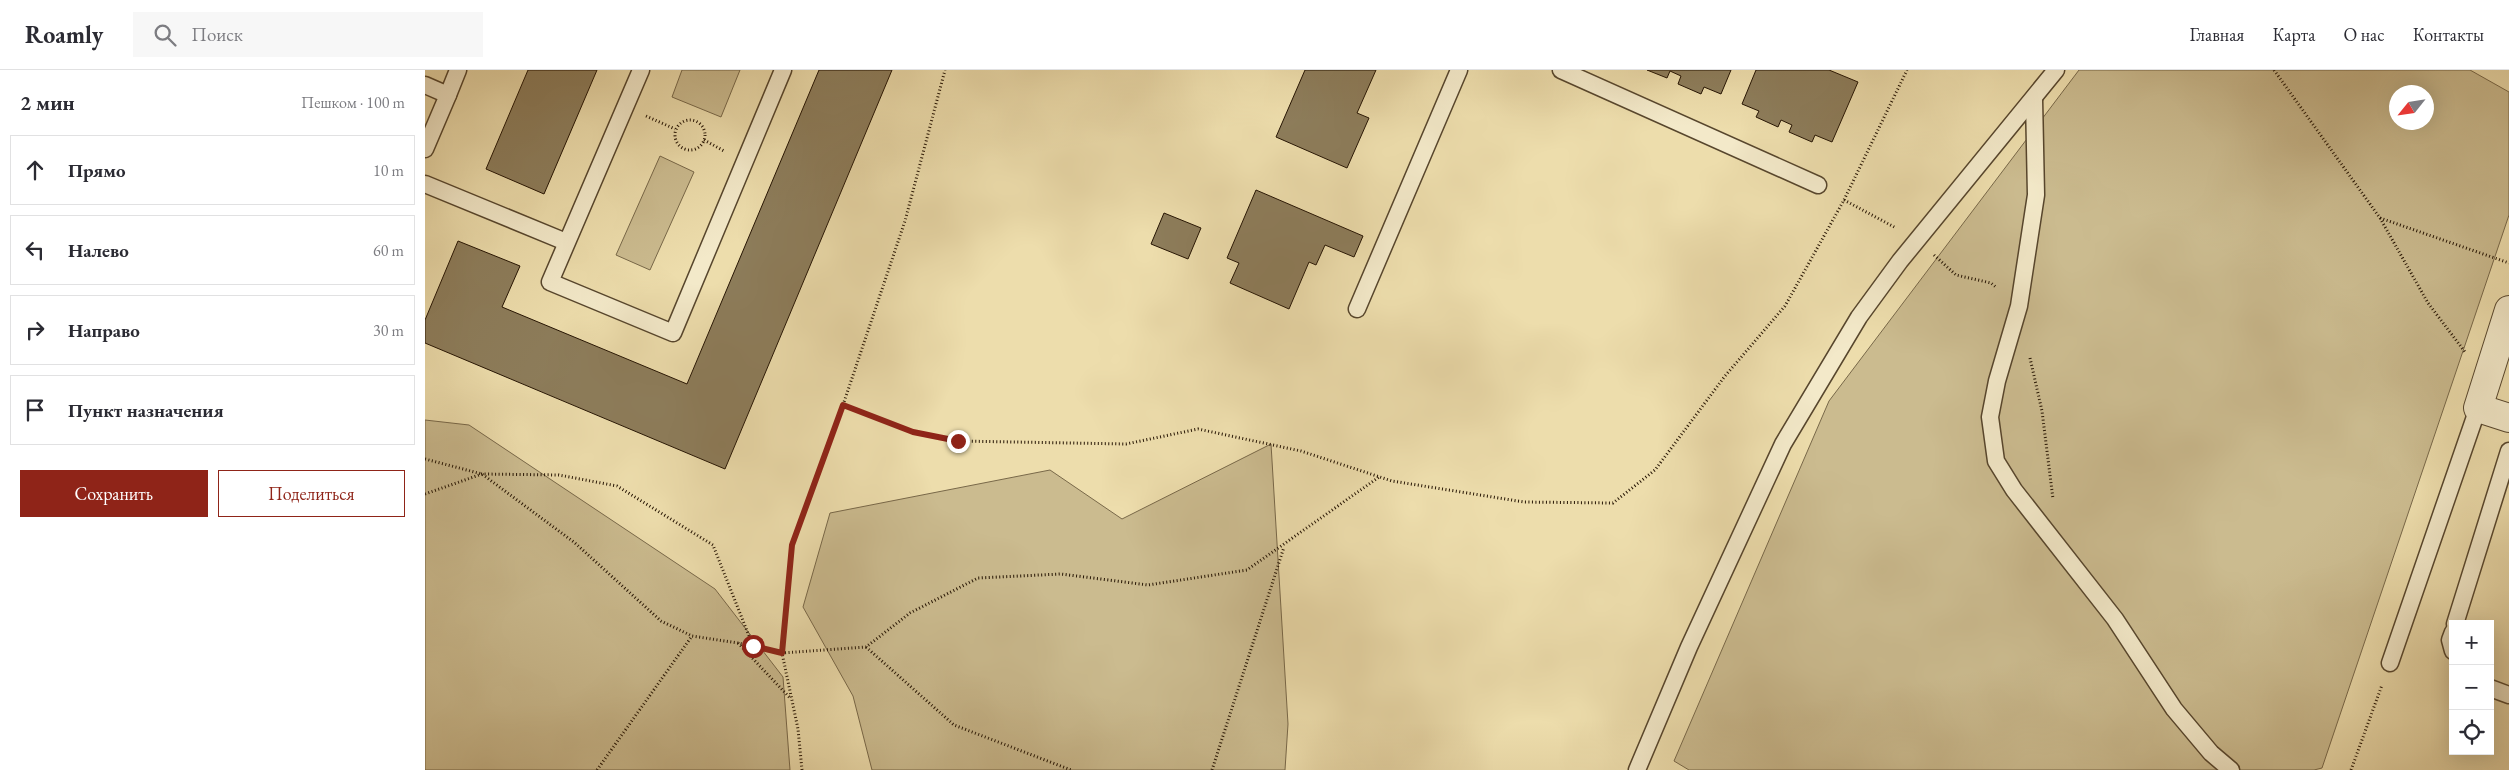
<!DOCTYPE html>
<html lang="ru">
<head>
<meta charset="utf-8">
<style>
  body { margin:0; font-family:"EB Garamond",serif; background:#f7f7f7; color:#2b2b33 }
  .controls { position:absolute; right:15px; bottom:15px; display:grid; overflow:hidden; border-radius:0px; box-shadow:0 5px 20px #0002 }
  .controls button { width:45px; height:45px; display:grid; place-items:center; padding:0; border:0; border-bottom:1px solid #e1e1e2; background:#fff; color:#2b2b33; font:25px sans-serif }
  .compass { position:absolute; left:1964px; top:15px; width:45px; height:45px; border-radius:50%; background:#fff; box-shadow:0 5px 20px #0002; rotate:240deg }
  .stop { position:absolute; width:15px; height:15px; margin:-11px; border:4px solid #8f2418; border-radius:50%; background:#fff }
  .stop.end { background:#8f2418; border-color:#fff; box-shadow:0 1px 5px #0008 }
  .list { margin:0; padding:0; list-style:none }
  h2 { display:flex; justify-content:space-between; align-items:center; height:65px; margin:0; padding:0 20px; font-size:21px }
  h2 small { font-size:16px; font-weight:400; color:#7c7c81 }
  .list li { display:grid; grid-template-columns:32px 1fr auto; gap:15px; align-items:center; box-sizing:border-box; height:70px; margin:0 10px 10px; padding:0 10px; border:1px solid #e1e1e2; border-radius:0px }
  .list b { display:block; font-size:19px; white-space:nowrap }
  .list em { font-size:16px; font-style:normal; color:#7c7c81 }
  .actions { display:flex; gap:10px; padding:15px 20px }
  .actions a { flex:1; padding:11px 0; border:1px solid #8f2418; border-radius:0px; text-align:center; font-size:18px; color:#8f2418 }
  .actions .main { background:#8f2418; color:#fff }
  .icon { flex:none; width:28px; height:28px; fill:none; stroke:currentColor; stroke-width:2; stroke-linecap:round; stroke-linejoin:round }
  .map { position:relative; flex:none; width:2084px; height:700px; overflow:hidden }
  header { display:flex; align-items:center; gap:30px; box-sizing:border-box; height:70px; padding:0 25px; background:#fff; border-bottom:1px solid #e1e1e2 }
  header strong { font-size:24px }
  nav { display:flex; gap:28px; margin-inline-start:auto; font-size:18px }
  .search { width:350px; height:45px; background:#f7f7f7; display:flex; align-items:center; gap:12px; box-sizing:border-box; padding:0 18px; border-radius:0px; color:#7c7c81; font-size:19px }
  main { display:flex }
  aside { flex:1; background:#fff }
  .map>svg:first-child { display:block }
  .green { fill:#cbbb8f; stroke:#786849; fill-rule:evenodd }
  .building { fill:#8d7d5b; stroke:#251403 }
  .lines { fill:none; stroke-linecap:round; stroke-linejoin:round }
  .lane-casing { stroke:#57462d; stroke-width:19 }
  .street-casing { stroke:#57462d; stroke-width:30 }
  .path { stroke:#251403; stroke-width:3; stroke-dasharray:1 2.5; stroke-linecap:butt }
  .lane { stroke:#f3e9c9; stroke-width:16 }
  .street { stroke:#f3e9c9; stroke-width:28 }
  .route { stroke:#8f2418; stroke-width:6 }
</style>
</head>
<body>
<header>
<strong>Roamly</strong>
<div class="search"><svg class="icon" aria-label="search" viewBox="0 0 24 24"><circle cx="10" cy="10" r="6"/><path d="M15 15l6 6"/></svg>Поиск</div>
<nav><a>Главная</a><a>Карта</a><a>О нас</a><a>Контакты</a></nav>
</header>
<main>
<aside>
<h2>2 мин<small>Пешком · 100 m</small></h2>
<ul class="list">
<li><svg class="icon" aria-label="ahead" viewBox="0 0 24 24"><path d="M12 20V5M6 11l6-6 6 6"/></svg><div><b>Прямо</b></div><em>10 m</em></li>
<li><svg class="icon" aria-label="left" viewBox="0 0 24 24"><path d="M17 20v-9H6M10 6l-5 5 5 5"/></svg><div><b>Налево</b></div><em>60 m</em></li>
<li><svg class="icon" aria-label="right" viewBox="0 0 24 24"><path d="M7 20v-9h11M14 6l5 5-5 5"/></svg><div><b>Направо</b></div><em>30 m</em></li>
<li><svg class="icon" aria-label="arrive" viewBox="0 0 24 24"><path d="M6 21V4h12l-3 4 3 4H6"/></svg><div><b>Пункт назначения</b></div></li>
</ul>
<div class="actions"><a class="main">Сохранить</a><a>Поделиться</a></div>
</aside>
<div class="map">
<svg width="2084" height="700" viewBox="0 0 2084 700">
  <rect width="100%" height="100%" fill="#edddac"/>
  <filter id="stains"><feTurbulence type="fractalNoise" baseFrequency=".004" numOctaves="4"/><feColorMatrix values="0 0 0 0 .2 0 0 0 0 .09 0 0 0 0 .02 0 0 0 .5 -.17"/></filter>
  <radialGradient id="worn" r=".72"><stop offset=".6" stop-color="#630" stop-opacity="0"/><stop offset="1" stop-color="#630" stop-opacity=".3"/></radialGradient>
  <g class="green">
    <polygon points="257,0 315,0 296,47 247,27"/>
    <path d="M1654,0h391l39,22v123l-187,553 -8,2h-625l-15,-9 155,-360zM1972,22h30v30h-30z"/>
    <polygon points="235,86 269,102 225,200 191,185"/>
    <polygon points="0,350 44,355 290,519 358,607 365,700 0,700"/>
    <polygon points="846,374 863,654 860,700 447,700 428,626 378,537 405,443 625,400 697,449"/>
  </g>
  <g class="building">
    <polygon points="103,0 172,0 119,124 61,99"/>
    <polygon points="394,0 467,0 300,399 0,273 0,250 33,171 95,196 77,237 262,314"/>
    <polygon points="880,0 951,0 932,43 944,48 922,98 851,67"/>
    <polygon points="1222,0 1306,0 1296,24 1279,17 1276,24 1253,14 1256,6 1245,1 1242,8"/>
    <polygon points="1331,0 1404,0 1433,12 1407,72 1390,65 1387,72 1364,62 1367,55 1356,50 1353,57 1331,47 1334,41 1317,34"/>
    <polygon points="831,120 938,166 929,187 900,175 891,195 884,192 864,239 805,213 814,193 802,188"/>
    <polygon points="739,143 776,158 763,189 726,174"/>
  </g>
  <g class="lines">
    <g class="lane-casing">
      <g id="lane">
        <polyline points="216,0 125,212 248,263 358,0"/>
        <polyline points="1136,0 1393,115"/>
        <polyline points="0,15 23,25 0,79"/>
        <polyline points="23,25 33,0"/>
        <polyline points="1609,29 1611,125 1594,236 1572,311 1565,347 1571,391 1589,420 1690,549 1749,639 1786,683 1806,700"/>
        <polyline points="0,114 141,172"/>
        <polyline points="932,239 1034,0"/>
        <polyline points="2030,554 2084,381"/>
        <polyline points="2028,562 2025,570 2028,581"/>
        <polyline points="1965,593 2053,338"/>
        <polyline points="2065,618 2084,625"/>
        <polyline points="1212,700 1264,577 1358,374 1434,247 1475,191 1631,0"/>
      </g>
    </g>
    <g class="street-casing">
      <polyline id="street" points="2084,240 2053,338 2084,348"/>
    </g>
    <g class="path">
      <polyline points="1849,0 1955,148 2003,233 2040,282"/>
      <polyline points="221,46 250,59"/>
      <circle cx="265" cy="65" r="15"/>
      <polyline points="279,70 299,81"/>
      <polyline points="1419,130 1471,158"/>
      <polyline points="1955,148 2084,193"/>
      <polyline points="1509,185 1531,205 1566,213 1572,218"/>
      <polyline points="1605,288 1617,341 1628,429"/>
      <polyline points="418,335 480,151 520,0"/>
      <polyline points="0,389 57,404 150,473 236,551 267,566 313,573 357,583 441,577 485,543 553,508 636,504 723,515 822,500 954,407"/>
      <polyline points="0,424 57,404 134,405 192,416 288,475 328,576"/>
      <polyline points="313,573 366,629"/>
      <polyline points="441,577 529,655 646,700"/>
      <polyline points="172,700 267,566"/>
      <polyline points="377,700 373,659 357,583 367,475 418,335 489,362 533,371 701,374 773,359 876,381 967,411 1099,432 1188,433 1230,400 1300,306 1360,236 1419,130 1482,0"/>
      <polyline points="787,700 859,477"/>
      <polyline points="1926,700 1957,615"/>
    </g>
    <use href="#lane" class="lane"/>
    <use href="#street" class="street"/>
  </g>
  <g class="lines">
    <polyline class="route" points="328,576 357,583 367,475 418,335 488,362 533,371"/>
  </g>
  <rect width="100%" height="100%" filter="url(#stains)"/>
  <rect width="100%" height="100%" fill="url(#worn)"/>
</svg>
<div class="controls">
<button>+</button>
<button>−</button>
<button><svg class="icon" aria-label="locate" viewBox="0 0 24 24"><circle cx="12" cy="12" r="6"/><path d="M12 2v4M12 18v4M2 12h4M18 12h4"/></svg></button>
</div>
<svg class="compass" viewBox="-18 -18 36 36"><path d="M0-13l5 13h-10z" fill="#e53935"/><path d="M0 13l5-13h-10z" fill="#7c7c81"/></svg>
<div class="stop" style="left:328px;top:576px"></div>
<div class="stop end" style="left:533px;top:371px"></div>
</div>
</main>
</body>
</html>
